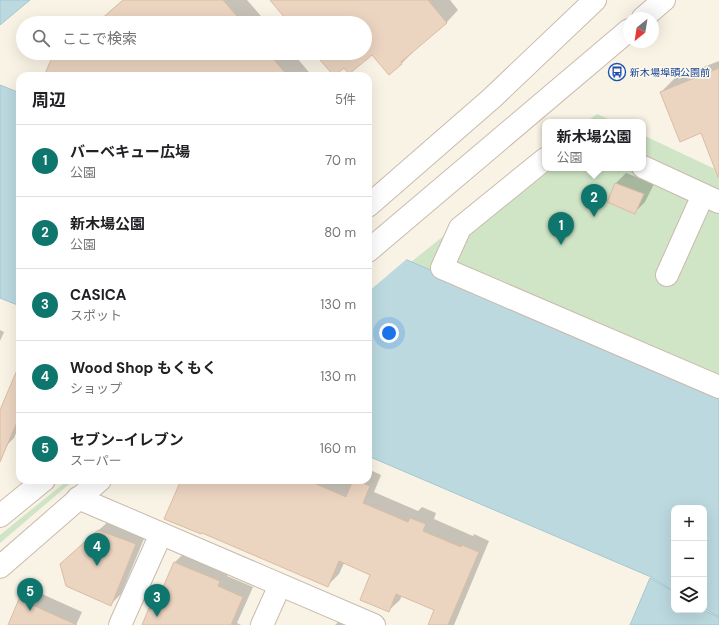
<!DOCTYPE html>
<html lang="ja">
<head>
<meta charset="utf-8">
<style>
  body { margin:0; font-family:"DM Sans","Noto Sans JP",sans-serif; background:#f2f2f2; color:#202124 }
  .controls { position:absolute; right:12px; bottom:12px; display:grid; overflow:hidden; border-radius:8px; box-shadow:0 4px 16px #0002 }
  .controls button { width:36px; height:36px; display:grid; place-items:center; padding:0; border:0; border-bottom:1px solid #e0e0e0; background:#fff; color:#202124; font:20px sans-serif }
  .compass { position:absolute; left:623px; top:12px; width:36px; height:36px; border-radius:50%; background:#fff; box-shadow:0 4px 16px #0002; rotate:210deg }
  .you { position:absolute; left:389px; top:333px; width:14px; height:14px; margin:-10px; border:3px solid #fff; border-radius:50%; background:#1a73e8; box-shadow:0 0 0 6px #1a73e833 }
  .badge { display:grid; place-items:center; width:26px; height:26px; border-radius:50%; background:#0f766e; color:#fff; font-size:13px; font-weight:700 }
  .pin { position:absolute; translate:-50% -33px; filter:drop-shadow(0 1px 2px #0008) }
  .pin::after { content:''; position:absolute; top:21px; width:14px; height:12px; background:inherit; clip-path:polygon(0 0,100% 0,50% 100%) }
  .popup { position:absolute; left:542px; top:119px; width:104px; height:52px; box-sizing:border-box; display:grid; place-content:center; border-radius:8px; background:#fff; filter:drop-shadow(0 1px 3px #0005); font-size:13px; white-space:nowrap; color:#757577 }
  .popup b { font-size:15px; color:#202124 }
  .popup::after { content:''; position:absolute; left:50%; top:100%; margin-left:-8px; border:8px solid transparent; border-top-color:#fff }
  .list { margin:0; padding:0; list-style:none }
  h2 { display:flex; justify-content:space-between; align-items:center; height:52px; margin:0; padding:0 16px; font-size:17px }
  h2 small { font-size:13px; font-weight:400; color:#757577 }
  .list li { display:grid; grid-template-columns:26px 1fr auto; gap:12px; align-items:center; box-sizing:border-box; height:72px; padding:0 16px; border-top:1px solid #e0e0e0 }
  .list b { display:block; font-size:15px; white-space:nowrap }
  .list p { margin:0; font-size:13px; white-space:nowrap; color:#757577 }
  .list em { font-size:13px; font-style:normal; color:#757577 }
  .icon { flex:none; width:22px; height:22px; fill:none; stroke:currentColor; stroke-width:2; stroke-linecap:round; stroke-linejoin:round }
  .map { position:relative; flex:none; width:719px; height:625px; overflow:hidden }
  .search { position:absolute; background:#fff; box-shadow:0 4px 16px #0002; left:16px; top:16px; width:356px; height:44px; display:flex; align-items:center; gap:10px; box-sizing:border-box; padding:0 14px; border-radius:22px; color:#757577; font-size:15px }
  .panel { position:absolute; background:#fff; box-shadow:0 4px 16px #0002; left:16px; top:72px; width:356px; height:412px; border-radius:12px }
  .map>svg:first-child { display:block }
  .green { fill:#d0e5c6 }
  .water { fill:#bcd9e0; stroke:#a4c7d0 }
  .pier { fill:#f9f3e5 }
  .shadow { fill:#0003 }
  .building { fill:#ebd4c0; stroke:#dbbca3 }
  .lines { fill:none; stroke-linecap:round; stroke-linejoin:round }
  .minor-casing { stroke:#c9bbad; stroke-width:24 }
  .minor { stroke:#fff; stroke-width:22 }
  .labels { text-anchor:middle; stroke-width:3.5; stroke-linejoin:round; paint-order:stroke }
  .transit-label { font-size:10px; fill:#164399; stroke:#fcf7eb; text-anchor:start }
</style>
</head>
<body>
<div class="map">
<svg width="719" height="625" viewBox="0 0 719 625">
  <rect width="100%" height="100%" fill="#f9f3e5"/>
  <g class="green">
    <polygon points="597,114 615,122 586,122"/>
    <polygon points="643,135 719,171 719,395 411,262 545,155 545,168 643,168"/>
    <polygon points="68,480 74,480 0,543 0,535"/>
  </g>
  <g class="water">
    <polygon points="0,0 30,0 0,25"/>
    <polygon points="0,85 20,93 20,306 0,298"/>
    <polygon points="368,243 719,395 719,617 704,608 704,508 674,508 674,591 651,577 368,456"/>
    <polygon points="650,578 674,592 674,610 704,610 719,618 719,625 630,625"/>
  </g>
  <polygon class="pier" points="368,241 408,258 368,292"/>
  <g class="shadow">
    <polygon points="123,0 247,0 267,23 96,23"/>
    <polygon points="271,0 450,0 458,10 447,22 413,50 414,51 402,63 389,74 372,53 344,66 315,53 365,53 365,23 290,23"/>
    <polygon points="61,53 293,53 312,76 45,76"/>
    <polygon points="719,61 719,153 702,132 661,92 675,78"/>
    <polygon points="626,173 654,184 645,202 634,213 616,183"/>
    <polygon points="0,330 4,332 0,341"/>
    <polygon points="20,373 20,423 14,438 7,445 0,442 0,412"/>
    <polygon points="368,469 381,475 374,492 418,511 422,507 436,513 434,519 473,536 474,534 489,541 454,625 429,625 436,609 402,595 400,600 388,611 372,574 344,563 339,574 328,585 182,480 343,480 353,484 355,480 368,480"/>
    <polygon points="110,520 146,534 121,594 110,605 72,554"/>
    <polygon points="185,552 230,571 227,576 253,587 237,623 241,625 143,625 150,609 159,600 175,562"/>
    <polygon points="31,589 82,612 76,625 10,625 20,600"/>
    <polygon points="343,618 360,625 335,625"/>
  </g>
  <g class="building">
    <polygon points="123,0 223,0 243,23 97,23"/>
    <polygon points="270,0 428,0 447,23 401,62 402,64 389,75 372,55 349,74 344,68 334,76 314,53 365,53 365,23 289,23"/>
    <polygon points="54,53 268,53 288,76 44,76"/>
    <polygon points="719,68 719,177 718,177 701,133 680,142 660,92"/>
    <polygon points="615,183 644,194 635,214 607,202"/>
    <polygon points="20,363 20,415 0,462 0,410"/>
    <polygon points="181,480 307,480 346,497 353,480 356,480 370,486 363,503 408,522 410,518 426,524 423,531 461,547 462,545 479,552 448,625 428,625 434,610 396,594 389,612 360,600 370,575 339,561 328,587 202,533 201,534 164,519"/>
    <polygon points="98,530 136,544 111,606 66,586 60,564"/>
    <polygon points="174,562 220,581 218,586 243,597 231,625 142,625 149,608 153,610"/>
    <polygon points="19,599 77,625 8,625"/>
  </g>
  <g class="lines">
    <g class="minor-casing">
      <g id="minor">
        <polyline points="643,18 664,0"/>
        <polyline points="545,159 460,228 442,268 719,387"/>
        <polyline points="643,167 719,202"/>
        <polyline points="368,206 492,98 595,0"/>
        <polyline points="368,251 629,30"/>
        <polyline points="667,275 703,195"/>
        <polyline points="78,498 374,625"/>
        <polyline points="0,516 44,480"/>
        <polyline points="0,567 100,480"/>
        <polyline points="120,625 161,534"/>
        <polyline points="262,625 280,585"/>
      </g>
    </g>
    <use href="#minor" class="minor"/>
  </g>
  <defs>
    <g id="bus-ring" transform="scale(0.9)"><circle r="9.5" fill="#fcf7eb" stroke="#1a4fb4" stroke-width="1.5"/><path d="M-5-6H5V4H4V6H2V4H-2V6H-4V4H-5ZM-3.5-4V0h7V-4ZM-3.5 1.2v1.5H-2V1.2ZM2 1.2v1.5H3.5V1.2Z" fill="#1a4fb4"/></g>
  </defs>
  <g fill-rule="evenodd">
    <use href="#bus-ring" x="617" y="72"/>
  </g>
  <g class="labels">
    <g class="transit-label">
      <text x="630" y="76">新木場埠頭公園前</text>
    </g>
  </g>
</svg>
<div class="controls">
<button>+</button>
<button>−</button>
<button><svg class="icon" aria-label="layers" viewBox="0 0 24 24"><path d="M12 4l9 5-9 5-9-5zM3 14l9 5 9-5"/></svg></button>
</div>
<svg class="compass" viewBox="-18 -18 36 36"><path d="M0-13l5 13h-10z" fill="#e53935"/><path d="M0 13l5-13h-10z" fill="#757577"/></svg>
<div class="you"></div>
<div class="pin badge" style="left:561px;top:245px">1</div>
<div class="pin badge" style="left:594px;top:217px">2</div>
<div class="popup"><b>新木場公園</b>公園</div>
<div class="pin badge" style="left:157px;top:617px">3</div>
<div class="pin badge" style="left:97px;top:566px">4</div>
<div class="pin badge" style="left:30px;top:611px">5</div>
<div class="search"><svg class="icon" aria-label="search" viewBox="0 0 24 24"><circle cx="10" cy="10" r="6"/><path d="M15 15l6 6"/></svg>ここで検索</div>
<section class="panel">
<h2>周辺<small>5件</small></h2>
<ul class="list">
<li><span class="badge">1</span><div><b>バーベキュー広場</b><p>公園</p></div><em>70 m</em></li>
<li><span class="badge">2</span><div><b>新木場公園</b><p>公園</p></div><em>80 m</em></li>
<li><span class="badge">3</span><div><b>CASICA</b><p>スポット</p></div><em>130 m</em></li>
<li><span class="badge">4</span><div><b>Wood Shop もくもく</b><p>ショップ</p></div><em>130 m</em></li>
<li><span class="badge">5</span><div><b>セブン-イレブン</b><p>スーパー</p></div><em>160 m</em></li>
</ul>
</section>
</div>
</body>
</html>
